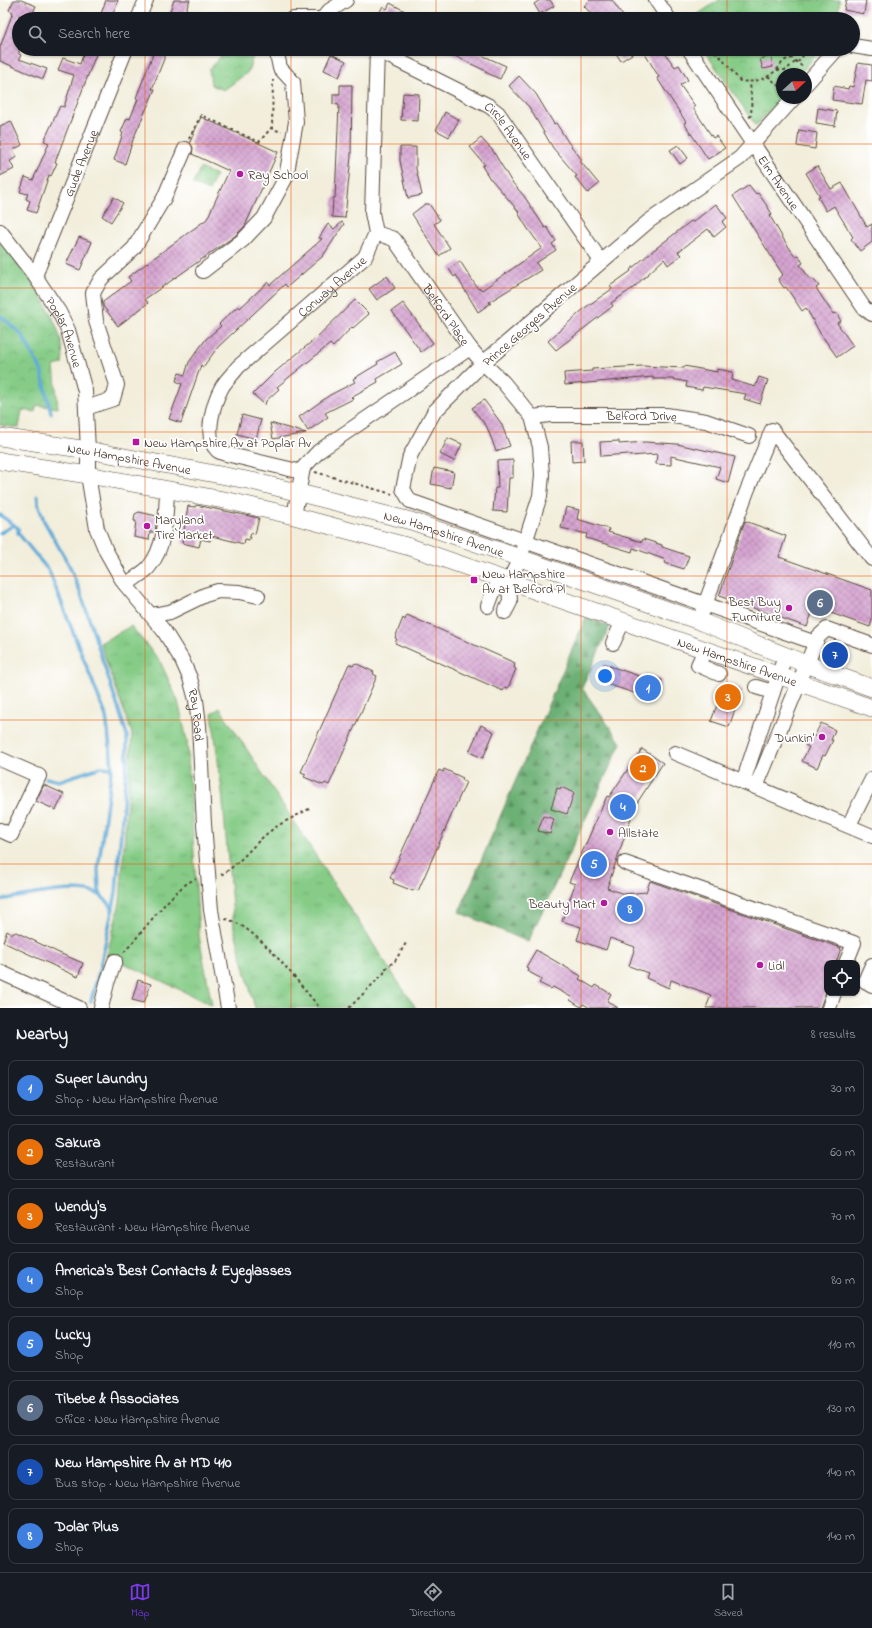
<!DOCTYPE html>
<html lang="en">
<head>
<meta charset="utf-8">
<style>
  body { margin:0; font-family:"Indie Flower",sans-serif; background:#242831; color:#f1f3f6 }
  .controls { position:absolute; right:12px; bottom:12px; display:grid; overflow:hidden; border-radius:8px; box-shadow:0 1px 3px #0004 }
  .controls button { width:36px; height:36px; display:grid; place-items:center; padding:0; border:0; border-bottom:1px solid #363941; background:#171b24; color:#f1f3f6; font:20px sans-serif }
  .compass { position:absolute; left:776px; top:68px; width:36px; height:36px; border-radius:50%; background:#171b24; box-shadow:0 1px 3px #0004; rotate:69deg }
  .you { position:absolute; left:605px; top:676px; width:14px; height:14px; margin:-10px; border:3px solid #fff; border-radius:50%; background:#1a73e8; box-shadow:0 0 0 6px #1a73e833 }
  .badge { display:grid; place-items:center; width:26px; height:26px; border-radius:50%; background:#7c3aed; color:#fff; font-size:13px; font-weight:700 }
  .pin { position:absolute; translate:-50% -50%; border:2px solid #fff; box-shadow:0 1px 4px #0006 }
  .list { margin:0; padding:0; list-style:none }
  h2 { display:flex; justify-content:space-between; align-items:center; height:52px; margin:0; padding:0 16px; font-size:17px }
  h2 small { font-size:13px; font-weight:400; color:#9ea1a6 }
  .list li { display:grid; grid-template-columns:26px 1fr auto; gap:12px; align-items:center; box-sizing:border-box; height:56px; margin:0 8px 8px; padding:0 8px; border:1px solid #363941; border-radius:8px }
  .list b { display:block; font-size:15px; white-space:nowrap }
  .list p { margin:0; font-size:13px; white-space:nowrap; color:#9ea1a6 }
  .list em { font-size:13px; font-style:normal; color:#9ea1a6 }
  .icon { flex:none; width:22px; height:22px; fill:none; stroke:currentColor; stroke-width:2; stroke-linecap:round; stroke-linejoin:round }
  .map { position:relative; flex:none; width:872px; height:1008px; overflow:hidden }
  .search { position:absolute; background:#171b24; box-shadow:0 1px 3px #0004; left:12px; right:12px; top:12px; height:44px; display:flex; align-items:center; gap:10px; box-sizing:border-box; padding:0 14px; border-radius:22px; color:#9ea1a6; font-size:15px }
  .sheet { height:564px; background:#171b24 }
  nav { display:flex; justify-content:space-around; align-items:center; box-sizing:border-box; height:56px; border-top:1px solid #363941; background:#171b24; font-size:11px; color:#9ea1a6 }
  nav a { display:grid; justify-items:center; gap:2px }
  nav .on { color:#7c3aed }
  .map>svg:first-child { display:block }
  .grass { fill:url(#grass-tufts); stroke:#607b52 }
  .forest { fill:url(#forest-firs); stroke:#546d49 }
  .park { fill:url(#park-crowns); stroke:#607b52 }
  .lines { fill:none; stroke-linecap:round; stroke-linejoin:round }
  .stream { stroke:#60aad8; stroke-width:3.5 }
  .building { fill:url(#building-cross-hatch) }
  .minor-casing { stroke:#56473a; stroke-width:16 }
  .major-casing { stroke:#56473a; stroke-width:18 }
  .path { stroke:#56473a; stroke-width:2; stroke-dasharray:3 3; stroke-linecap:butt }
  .minor { stroke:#fff; stroke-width:14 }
  .major { stroke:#fff; stroke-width:17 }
  .grid { fill:none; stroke:#e8590c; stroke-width:1; stroke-opacity:0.55 }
  .poi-dot { fill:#b5179e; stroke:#fff; stroke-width:1.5 }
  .labels { text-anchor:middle; stroke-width:3.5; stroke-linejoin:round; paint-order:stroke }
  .street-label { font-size:13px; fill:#3b2a1e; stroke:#fff }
  .poi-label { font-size:13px; fill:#3b2a1e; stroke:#fff; text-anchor:start }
</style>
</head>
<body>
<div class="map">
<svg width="872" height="1008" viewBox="0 0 872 1008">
  <defs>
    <pattern id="grass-tufts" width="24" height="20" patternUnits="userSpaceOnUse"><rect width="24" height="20" fill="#86cc87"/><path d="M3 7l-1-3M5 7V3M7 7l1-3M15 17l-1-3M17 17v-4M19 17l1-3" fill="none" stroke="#75af74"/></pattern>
    <pattern id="forest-firs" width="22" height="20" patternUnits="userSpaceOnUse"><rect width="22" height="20" fill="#6cb074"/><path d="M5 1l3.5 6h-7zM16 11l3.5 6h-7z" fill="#5a8f5f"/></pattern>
    <pattern id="park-crowns" width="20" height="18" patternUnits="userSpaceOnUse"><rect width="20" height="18" fill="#86cc87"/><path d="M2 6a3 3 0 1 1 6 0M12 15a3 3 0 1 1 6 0" fill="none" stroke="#75af74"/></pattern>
    <pattern id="building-cross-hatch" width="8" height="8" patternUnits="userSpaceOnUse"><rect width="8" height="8" fill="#d6a4d1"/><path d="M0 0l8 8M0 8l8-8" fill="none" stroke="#af86a9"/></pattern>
  </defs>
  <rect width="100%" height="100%" fill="#fff"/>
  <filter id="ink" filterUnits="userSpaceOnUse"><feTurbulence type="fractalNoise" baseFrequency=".025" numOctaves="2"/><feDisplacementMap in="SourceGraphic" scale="8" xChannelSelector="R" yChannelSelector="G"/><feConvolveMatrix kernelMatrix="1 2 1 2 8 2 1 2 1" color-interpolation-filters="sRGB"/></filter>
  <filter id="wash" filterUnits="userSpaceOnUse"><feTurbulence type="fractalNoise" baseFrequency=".012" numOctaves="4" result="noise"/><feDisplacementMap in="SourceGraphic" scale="16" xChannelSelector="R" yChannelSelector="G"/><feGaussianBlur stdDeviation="0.9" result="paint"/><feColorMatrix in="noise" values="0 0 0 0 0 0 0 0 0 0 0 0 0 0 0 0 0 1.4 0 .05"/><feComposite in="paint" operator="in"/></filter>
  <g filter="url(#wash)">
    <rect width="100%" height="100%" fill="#f2eedb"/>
    <g class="grass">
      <polygon points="131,626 160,661 178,701 187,740 199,936 212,1005 107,955 120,902 132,734 100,643"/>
      <polygon points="220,708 388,967 416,1008 255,1008 234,928 222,792 212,713"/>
    </g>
    <polygon class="forest" points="586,617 610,626 582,688 621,743 528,942 459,912"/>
    <g class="park">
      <polygon points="719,0 840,0 837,19 691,19"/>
      <polygon points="232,49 255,49 248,72 224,90 211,85 209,69 222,55"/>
      <polygon points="703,49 821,49 800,74 782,74 782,95 756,126"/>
      <polygon points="200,168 216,175 209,191 193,184"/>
      <path d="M0,241c24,27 69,85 62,123l-8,2 4,42 -21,-3 -2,7 -13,-2 -3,18 -19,-3z"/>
    </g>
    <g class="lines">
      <g class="stream">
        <polyline points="0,315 22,335 41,370 51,413"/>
        <polyline points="38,496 38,503 44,521 69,565 81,594 127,735 127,758 116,893 100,968 91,1001"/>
        <polyline points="0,515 18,528 18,533 49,571 106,716 112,765 98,869 99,891 102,896"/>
        <polyline points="0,533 14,525"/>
        <polyline points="46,778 59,781 101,767 111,768"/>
        <path d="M0,900c24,-4 77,-16 98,-6 6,3 11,10 15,15"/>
      </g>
    </g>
    <g id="blocks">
      <g class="building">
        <polygon points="14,0 21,0 36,6 30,19 19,15 19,54 21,55 19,59 47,69 43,79 0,61 0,47 13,12 9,10"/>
        <polygon points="106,0 118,0 111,19 99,19"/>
        <polygon points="174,0 190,0 185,12 201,19 167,19"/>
        <polygon points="540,0 550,0 554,6 540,14 534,4"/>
        <polygon points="590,0 612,0 625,19 596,19 584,6"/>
        <polygon points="846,0 866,0 864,14 844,10"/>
        <polygon points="390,3 405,11 401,19 376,19 383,6 387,9"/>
        <polygon points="85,49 98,49 55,162 57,163 51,176 49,175 36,213 27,210 30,201 26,199 28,194 20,192 25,177 33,180 49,143 44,141 60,106 64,107 74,75 58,70 63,58 80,64"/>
        <polygon points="155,49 168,49 152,89 155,89 134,137 125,164 114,160 123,133 121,132 127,118 130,119 138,99 136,98"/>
        <polygon points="440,49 468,49 506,66 500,79 485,72 486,71"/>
        <polygon points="613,49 640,49 621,61"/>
        <polygon points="642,49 662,49 675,67 679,65 688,80 680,85 695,106 693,108 713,138 716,136 725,148 708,159 684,123 686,122 657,78 659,77"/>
        <polygon points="331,54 346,61 339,77 324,70"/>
        <polygon points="771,56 773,67 763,69 760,59"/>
        <polygon points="858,63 872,65 872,81 866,80 862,104 832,100 834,86 848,89 849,86 853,87"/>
        <polygon points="519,76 536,94 554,124 556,123 568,142 582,160 580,161 599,184 588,193 575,177 577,176 553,148 529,107 509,86"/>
        <polygon points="340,85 352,85 351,156 345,218 332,217 333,198 335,198 339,105 333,104 333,94 340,94"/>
        <polygon points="403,93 419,94 418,121 401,120"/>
        <polygon points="818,108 837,111 835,126 816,123"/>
        <polygon points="445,112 459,120 449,137 436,130"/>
        <polygon points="201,117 278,152 245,226 235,236 145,299 148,303 118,326 103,306 103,302 131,281 128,277 207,219 229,171 192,154 193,148 190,142"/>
        <polygon points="11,121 22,145 13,150 17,157 10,161 14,169 0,176 0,126"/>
        <polygon points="799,130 817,133 815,149 797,146"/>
        <polygon points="481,138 493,151 511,181 524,196 545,228 547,227 556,241 552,244 556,250 536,263 541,270 489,302 491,303 478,312 456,275 454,277 449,269 460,261 478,289 480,288 482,290 542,248 528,229 518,213 519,212 491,179 490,179 482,166 485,165 470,147"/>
        <polygon points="678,145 688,158 680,164 670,150"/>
        <polygon points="400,147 416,147 416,169 422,195 408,198 400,161"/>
        <polygon points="817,166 831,189 842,183 867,227 872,224 872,242 860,251 851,239 853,237 834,206 826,211 818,197 820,196 806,173"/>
        <polygon points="749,185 756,194 758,193 767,206 772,214 770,216 784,240 795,256 798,255 803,263 800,265 811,280 813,279 819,286 816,288 833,314 836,313 841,321 837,323 853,346 837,357 820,333 806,308 802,311 786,287 784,288 778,279 783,275 733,196"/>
        <polygon points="114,197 123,203 111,222 102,216"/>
        <polygon points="425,204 429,204 440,220 434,224 450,248 439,256 412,214"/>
        <polygon points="716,204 727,218 722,222 726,227 714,237 708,229 678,252 681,255 668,265 664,259 633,288 611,303 613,306 556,350 548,341 586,307 612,289 610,286 631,271 630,270 650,253 691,221 693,222"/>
        <polygon points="342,222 344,224 323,256 287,287 285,284 218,347 203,367 201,365 181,423 169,419 182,384 176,381 179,373 185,375 189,362 206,339 221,326 219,324 238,306 240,308 268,282 270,285 322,239 319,238 328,224 334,229"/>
        <polygon points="79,237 92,242 80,270 66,264"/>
        <polygon points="387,276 395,288 377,300 369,289"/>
        <polygon points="355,300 369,314 353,328 352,327 333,347 330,344 277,387 279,389 266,401 265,405 253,394 275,372 315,339"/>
        <polygon points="403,303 433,343 421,352 392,311"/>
        <polygon points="395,352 402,364 377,379 378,382 351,397 353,399 325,413 328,417 308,431 299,417 330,395 355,382 353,379 378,364 377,362"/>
        <polygon points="642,366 684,368 684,366 717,372 717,369 733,372 732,380 755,387 759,377 768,380 760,404 744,399 746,394 703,387 702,390 686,387 687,382 672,379 653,379 653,377 565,385 564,373 592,371 592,369"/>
        <polygon points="484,400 501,423 510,446 496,451 487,427 472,408"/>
        <polygon points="242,415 261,420 256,439 237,434"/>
        <polygon points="270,423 306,433 273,439"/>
        <polygon points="448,438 462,444 454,461 440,454"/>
        <polygon points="571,441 583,441 584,461 572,462"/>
        <polygon points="619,441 619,444 645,442 677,444 735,457 728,483 716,479 720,467 671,456 671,465 656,464 657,454 630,456 629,454 601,456 600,442"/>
        <polygon points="513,460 513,478 509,478 507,512 493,511 495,488 498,488 497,461"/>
        <polygon points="434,468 454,472 451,488 431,484"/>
        <polygon points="196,505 259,518 255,534 251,533 249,540 245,539 244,544 212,536 210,541 201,539 199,547 182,543 188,506 195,507"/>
        <polygon points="566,507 579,510 577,519 609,529 608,532 642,542 643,539 662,545 662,547 689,556 684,569 665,563 666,560 633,548 632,552 586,538 587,534 561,528"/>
        <polygon points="139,512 157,516 155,532 150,532 149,540 134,537 136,521 134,521 135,514"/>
        <polygon points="745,521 786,536 779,557 872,590 872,620 870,627 814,607 807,627 719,596"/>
        <polygon points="407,615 515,663 514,668 516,669 508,688 505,687 503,691 395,643 397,639 395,638 403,618 405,620"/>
        <polygon points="355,663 374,672 373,674 377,676 329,785 325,783 323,785 304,777 306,774 301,772 349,664 353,666"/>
        <polygon points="604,664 645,678 647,674 662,680 655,700 598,681"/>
        <polygon points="725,683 742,689 729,727 711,721 719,700 717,699 720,690 722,691"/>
        <polygon points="821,723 835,730 831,740 833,740 825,756 823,755 817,768 802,761 809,747 805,745 810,735 814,737"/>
        <polygon points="481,725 494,732 483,758 469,752"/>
        <polygon points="642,749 663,763 635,806 607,888 624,894 646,892 650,881 841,948 836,963 827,963 827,989 820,1008 706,1008 711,995 671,980 669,988 646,978 648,973 629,966 635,947 610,938 606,950 577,940 581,927 562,921 575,884 569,882 607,796 609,797"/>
        <polygon points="444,769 463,778 462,780 466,782 418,891 414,889 413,891 393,883 394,880 390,878 439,770 443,772"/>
        <polygon points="44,785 64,794 56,810 36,801"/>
        <polygon points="561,787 574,793 567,814 551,809 557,788 560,789"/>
        <polygon points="543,816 554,819 550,834 538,831"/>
        <polygon points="7,931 12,934 16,932 59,953 83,963 78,977 3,942"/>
        <polygon points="536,950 581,976 579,979 594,988 596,985 611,994 607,1001 618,1008 590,1008 583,1004 581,1007 570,1000 571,997 553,987 551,989 539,983 542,979 527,971 528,968 526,967"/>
        <polygon points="138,980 151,984 144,1003 132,1000"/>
      </g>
    </g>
  </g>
  <g filter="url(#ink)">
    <use href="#blocks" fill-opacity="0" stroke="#56473a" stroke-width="1"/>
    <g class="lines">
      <g class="minor-casing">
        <g id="minor">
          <polyline points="656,0 669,19"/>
          <polyline points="138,19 146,0"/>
          <polyline points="293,19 319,19"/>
          <polyline points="322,19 329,11 346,0"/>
          <polyline points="853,46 872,49"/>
          <path id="s1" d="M375,49l114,57 9,7 103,148"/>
          <path id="s2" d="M689,49l175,259 8,6"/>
          <polyline points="806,84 837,49"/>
          <polyline points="794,98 740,158 649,221 483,363 434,412 410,456 403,489 410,501 816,643"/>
          <path id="s3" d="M0,231l35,45 24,36 9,18 17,61 3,59v25l9,54 9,22 18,32 40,48 18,29 8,18 6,22 3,25 5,99 7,86 17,98"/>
          <path id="s4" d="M376,233l18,6 76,109 13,15 20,19 29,35 8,30 2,28 -2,21 -20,62 -11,23 1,21 -5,10"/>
          <polyline points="203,271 243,240 264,218 286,177 296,122 293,82 280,68 276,49"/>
          <path id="s5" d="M35,276l91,-227"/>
          <polyline points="86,408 113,399 117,385 96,321 93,293 101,279 134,248 164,198 185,149"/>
          <path id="s6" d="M532,417l18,-2h116l40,6 43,15"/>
          <path id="s7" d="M302,472l-76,-18c-3,-1 -7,-2 -9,-4 -14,-13 -3,-49 5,-63 4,-7 11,-13 16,-20l127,-110 11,-24 -4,-20 5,-163"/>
          <polyline points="294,516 303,468 319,451 470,348"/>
          <path d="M126,585c7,-6 16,-11 22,-17 18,-20 18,-53 19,-78"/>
          <polyline points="488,606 494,590 509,581"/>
          <polyline points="702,613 747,491 772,430 872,559"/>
          <polyline points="152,615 170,612 205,595 218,591 239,592 258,596"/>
          <polyline points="613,643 623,621"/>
          <polyline points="705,650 698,665 719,674"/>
          <polyline points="756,687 773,692"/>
          <polyline points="675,753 872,836"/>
          <polyline points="0,759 39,776 11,835 0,830"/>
          <polyline points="743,782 785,656"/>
          <polyline points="756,787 818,637 827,629 872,645"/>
          <polyline points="849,825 872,779"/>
          <polyline points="625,863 854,943 846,963"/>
          <polyline points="872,965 865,981 872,985"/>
          <polyline points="0,972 79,1008"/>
          <polyline points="101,1008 107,983 115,961"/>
          <polyline points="829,1008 834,993"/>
        </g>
      </g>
      <g class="major-casing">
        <g id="major">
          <path id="s8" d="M0,437l88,13 164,31 159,40 109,37 179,63 107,43 66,24"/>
          <path id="s9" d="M0,461l88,14 141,26 65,15 116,31 462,161"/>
        </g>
      </g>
      <g class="path">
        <path d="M710,49l8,5 22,27c12,2 26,-1 35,-10 8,-6 5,-11 17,-13l12,10"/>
        <polyline points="798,62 808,49"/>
        <polyline points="777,70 786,70 796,61"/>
        <polyline points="768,76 782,89"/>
        <path d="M749,117l2,-1c1,-12 0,-21 -1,-33"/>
        <polyline points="272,127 273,130 282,131"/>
        <polyline points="189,139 201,115 259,142 272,127 273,80"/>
        <polyline points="315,472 392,494"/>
        <path d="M221,875c17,-10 28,-25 42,-38 13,-12 31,-20 46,-28"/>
        <path d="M225,919c31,5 74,65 95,89"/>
        <path d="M124,952c17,-17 52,-68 72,-73"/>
        <polyline points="349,1008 384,973 385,969 395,961 406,943"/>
      </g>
      <use href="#minor" class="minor"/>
      <use href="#major" class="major"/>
    </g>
  </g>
  <path class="grid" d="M145,0v19M291,0v19M436,0v19M581,0v19M727,0v19M145,49v959M291,49v959M436,49v959M581,49v959M727,49v959M0,144h872M0,288h872M0,432h872M0,576h872M0,720h872M0,864h872"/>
  <g class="poi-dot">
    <circle cx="240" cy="174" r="4"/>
    <rect x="132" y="438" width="8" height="8" rx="2"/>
    <circle cx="147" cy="526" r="4"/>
    <rect x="470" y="576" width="8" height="8" rx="2"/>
    <circle cx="789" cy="608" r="4"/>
    <circle cx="822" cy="737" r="4"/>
    <circle cx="610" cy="832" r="4"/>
    <circle cx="604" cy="903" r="4"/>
    <circle cx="760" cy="965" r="4"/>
  </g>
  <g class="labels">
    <g class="street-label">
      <text dy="5" stroke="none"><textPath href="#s1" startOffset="159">Circle Avenue</textPath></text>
      <text dy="5" stroke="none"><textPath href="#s5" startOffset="122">Gude Avenue</textPath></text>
      <text dy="5" stroke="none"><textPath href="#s2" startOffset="161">Elm Avenue</textPath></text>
      <text dy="5" stroke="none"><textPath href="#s7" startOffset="304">Conway Avenue</textPath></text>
      <text dy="5" stroke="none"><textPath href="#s4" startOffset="111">Belford Place</textPath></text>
      <text transform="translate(529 324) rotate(-41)" y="5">Prince Georges Avenue</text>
      <text dy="5" stroke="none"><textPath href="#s3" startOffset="121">Poplar Avenue</textPath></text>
      <text dy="5" stroke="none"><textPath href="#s6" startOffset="110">Belford Drive</textPath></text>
      <text dy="5" stroke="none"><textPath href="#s8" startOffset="131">New Hampshire Avenue</textPath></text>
      <text dy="5" stroke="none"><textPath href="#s8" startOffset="455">New Hampshire Avenue</textPath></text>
      <text dy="5" stroke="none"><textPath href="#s9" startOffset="766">New Hampshire Avenue</textPath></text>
      <text dy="5" stroke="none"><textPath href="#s3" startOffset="537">Ray Road</textPath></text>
    </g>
    <g class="poi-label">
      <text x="248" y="179">Ray School</text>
      <text x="144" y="447">New Hampshire Av at Poplar Av</text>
      <text x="155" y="524">Maryland<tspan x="155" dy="15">Tire Market</tspan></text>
      <text x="482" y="578">New Hampshire<tspan x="482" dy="15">Av at Belford Pl</tspan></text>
      <text x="781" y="606" text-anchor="end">Best Buy<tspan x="781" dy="15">Furniture</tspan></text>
      <text x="814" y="742" text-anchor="end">Dunkin'</text>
      <text x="618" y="837">Allstate</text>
      <text x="596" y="908" text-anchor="end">Beauty Mart</text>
      <text x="768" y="970">Lidl</text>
    </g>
  </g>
</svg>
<div class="controls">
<button><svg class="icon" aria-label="locate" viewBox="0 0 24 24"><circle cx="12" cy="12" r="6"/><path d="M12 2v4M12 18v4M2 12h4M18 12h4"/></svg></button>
</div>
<svg class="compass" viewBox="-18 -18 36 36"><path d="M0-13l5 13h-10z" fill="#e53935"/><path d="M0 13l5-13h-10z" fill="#9ea1a6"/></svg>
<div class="you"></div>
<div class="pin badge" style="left:648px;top:688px;background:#3f7fe0">1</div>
<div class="pin badge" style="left:643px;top:768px;background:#e8710a">2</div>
<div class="pin badge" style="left:728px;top:697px;background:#e8710a">3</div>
<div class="pin badge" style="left:623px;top:807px;background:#3f7fe0">4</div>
<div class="pin badge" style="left:594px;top:864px;background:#3f7fe0">5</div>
<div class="pin badge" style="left:820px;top:603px;background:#5c6f8a">6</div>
<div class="pin badge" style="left:835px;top:655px;background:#1a4fb4">7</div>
<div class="pin badge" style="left:630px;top:909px;background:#3f7fe0">8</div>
<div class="search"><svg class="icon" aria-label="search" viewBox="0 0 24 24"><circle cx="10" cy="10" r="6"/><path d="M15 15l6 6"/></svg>Search here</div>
</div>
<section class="sheet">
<h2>Nearby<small>8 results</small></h2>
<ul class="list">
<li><span class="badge" style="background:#3f7fe0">1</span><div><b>Super Laundry</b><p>Shop · New Hampshire Avenue</p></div><em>30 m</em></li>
<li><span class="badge" style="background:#e8710a">2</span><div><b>Sakura</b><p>Restaurant</p></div><em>60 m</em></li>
<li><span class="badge" style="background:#e8710a">3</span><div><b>Wendy's</b><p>Restaurant · New Hampshire Avenue</p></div><em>70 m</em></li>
<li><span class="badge" style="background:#3f7fe0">4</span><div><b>America's Best Contacts &amp; Eyeglasses</b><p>Shop</p></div><em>80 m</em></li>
<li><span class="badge" style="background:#3f7fe0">5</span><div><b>Lucky</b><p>Shop</p></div><em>110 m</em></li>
<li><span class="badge" style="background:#5c6f8a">6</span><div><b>Tibebe &amp; Associates</b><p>Office · New Hampshire Avenue</p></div><em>130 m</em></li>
<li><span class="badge" style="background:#1a4fb4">7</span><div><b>New Hampshire Av at MD 410</b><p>Bus stop · New Hampshire Avenue</p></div><em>140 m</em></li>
<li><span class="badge" style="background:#3f7fe0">8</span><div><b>Dolar Plus</b><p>Shop</p></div><em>140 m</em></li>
</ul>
</section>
<nav>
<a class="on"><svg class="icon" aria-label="map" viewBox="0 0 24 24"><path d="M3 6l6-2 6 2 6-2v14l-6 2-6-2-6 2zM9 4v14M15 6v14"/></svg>Map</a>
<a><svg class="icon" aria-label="directions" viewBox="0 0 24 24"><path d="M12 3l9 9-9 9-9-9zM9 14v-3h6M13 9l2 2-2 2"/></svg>Directions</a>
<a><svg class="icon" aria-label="saved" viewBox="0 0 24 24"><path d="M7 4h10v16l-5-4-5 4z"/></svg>Saved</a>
</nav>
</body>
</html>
